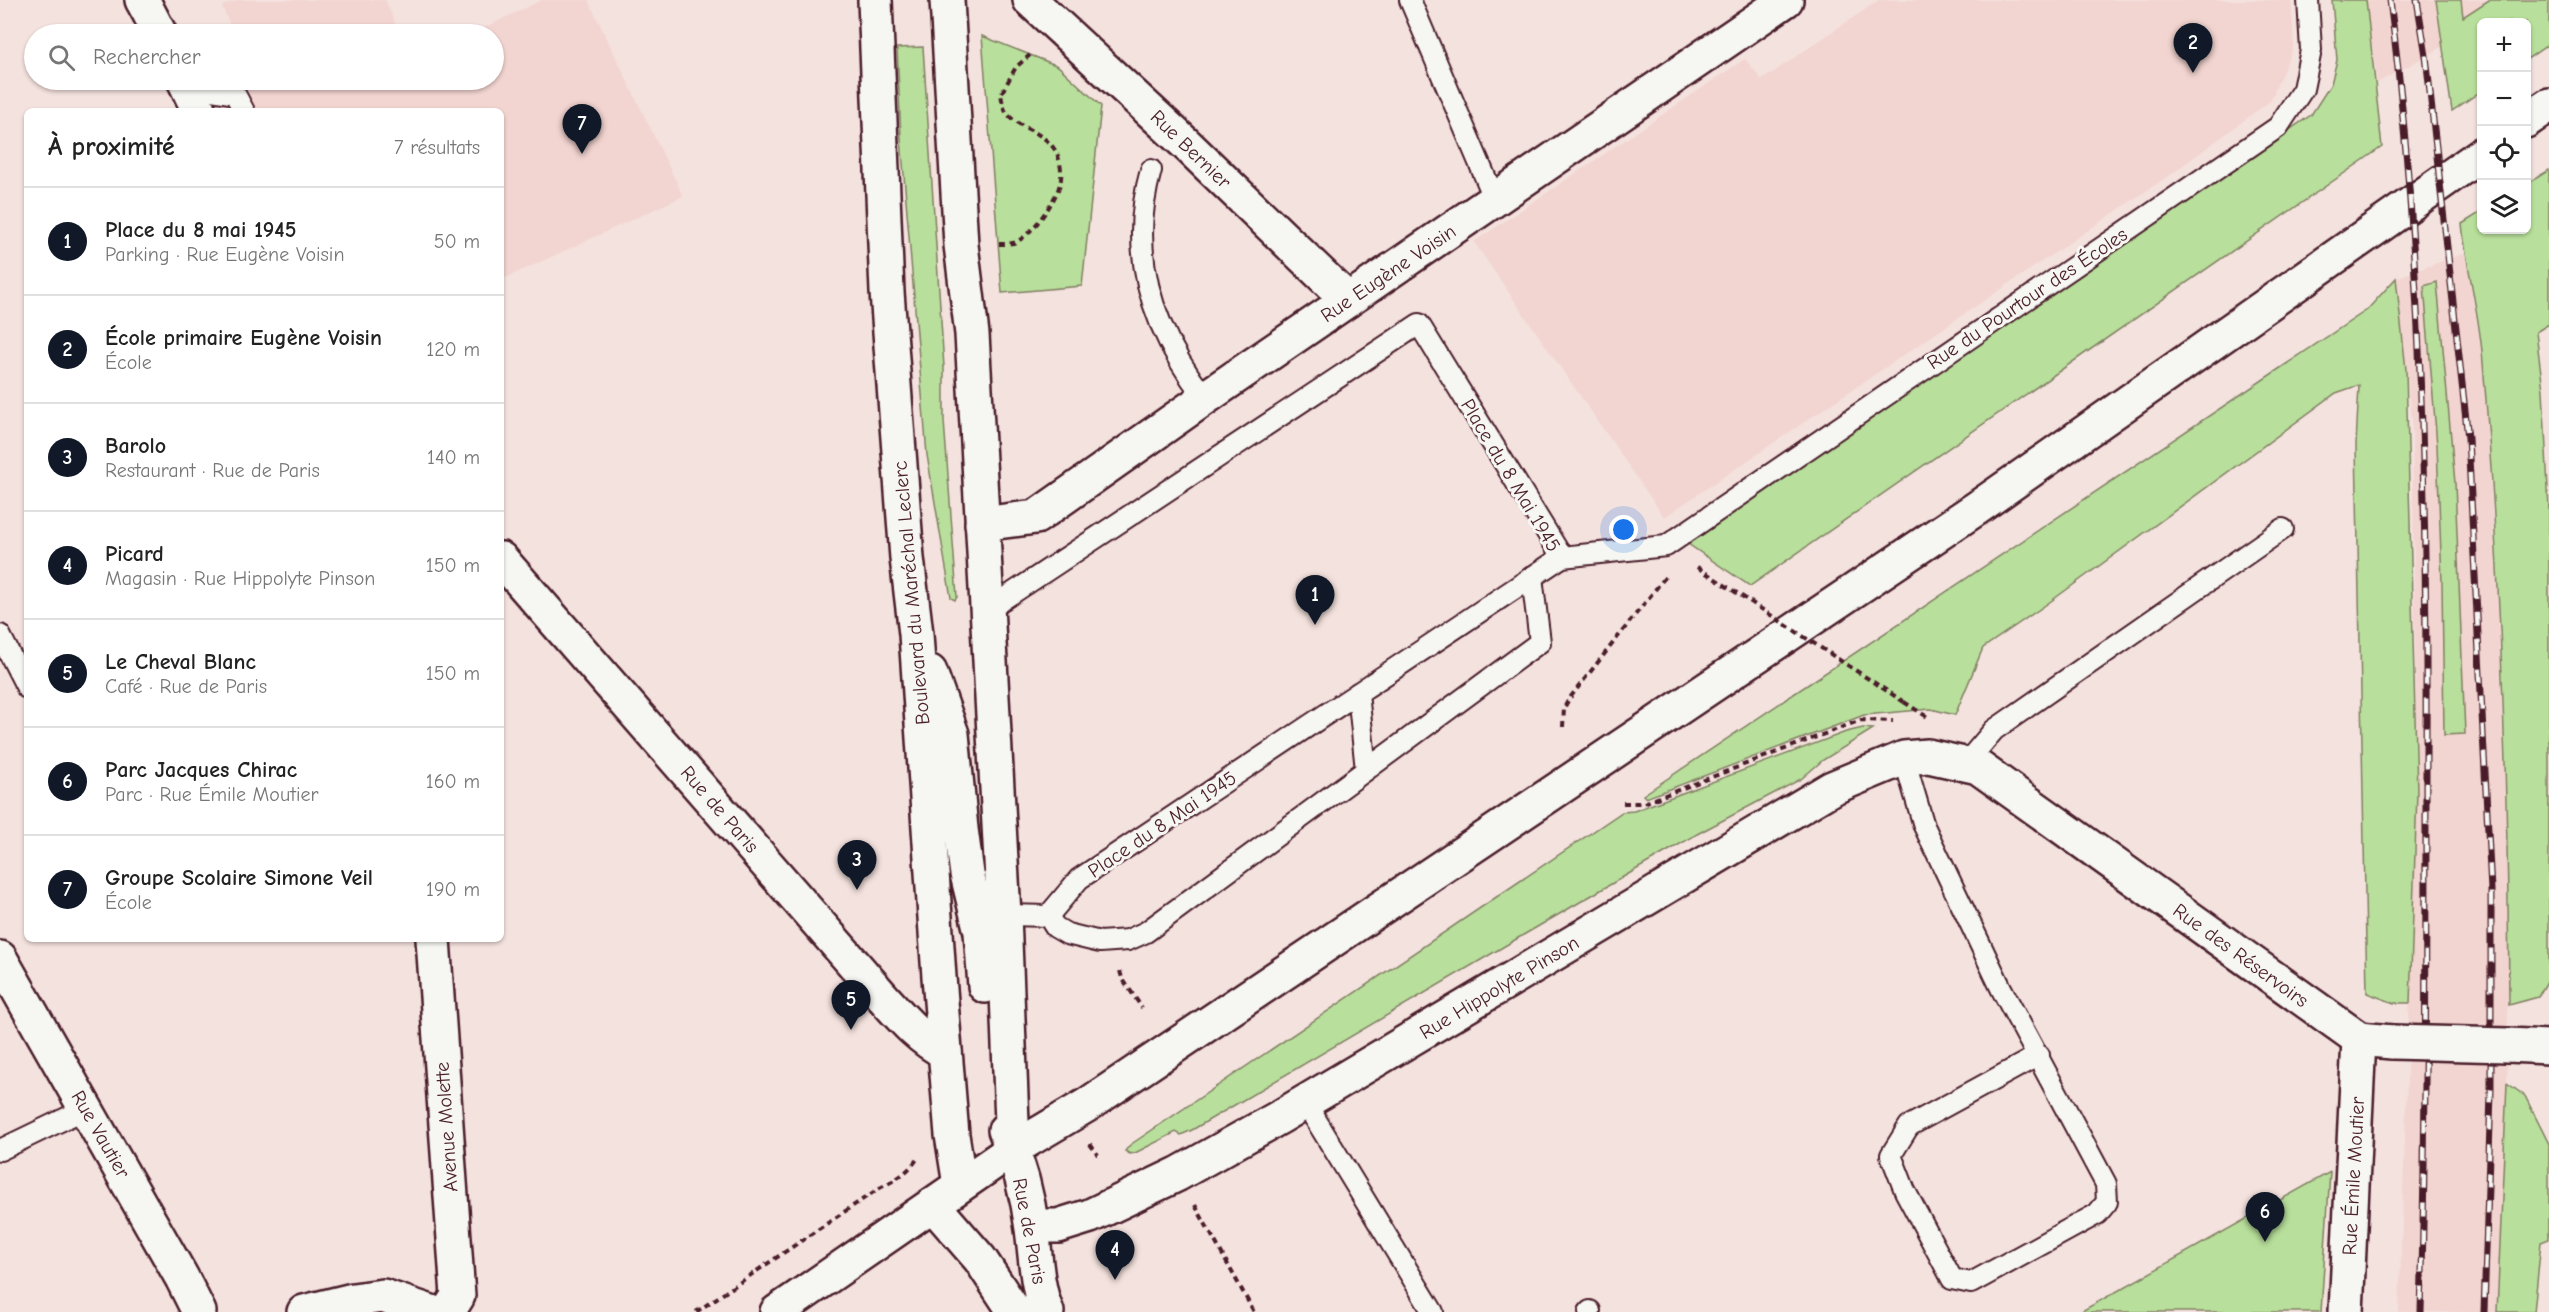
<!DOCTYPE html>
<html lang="fr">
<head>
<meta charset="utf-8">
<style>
  body { margin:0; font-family:"Comic Neue",sans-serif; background:#f2f2f2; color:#222 }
  .controls { position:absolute; right:18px; top:18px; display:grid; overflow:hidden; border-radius:9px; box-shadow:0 2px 4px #0004 }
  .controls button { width:54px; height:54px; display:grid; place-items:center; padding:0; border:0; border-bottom:2px solid #e0e0e0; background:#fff; color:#222; font:30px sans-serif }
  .you { position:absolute; left:1624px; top:530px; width:21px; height:21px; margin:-15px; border:4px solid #fff; border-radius:50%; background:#1a73e8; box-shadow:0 0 0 9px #1a73e833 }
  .badge { display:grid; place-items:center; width:39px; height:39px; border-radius:50%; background:#111827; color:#fff; font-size:20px; font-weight:700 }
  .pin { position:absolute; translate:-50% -50px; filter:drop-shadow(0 2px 3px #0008) }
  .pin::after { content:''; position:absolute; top:32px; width:21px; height:18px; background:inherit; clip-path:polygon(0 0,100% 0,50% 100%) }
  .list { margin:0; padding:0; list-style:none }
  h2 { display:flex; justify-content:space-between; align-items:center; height:78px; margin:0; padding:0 24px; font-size:26px }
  h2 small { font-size:20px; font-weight:400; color:#767676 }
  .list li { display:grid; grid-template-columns:39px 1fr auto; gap:18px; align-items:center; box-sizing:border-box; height:108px; padding:0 24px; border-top:2px solid #e0e0e0 }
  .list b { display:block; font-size:22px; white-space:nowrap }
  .list p { margin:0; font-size:20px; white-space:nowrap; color:#767676 }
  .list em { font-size:20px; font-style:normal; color:#767676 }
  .icon { flex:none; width:33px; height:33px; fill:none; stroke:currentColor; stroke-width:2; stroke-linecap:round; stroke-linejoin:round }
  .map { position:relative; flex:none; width:2549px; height:1312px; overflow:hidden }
  .search { position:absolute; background:#fff; box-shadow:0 2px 4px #0004; left:24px; top:24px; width:480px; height:66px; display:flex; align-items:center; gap:15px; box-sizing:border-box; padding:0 21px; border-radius:33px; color:#767676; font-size:22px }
  .panel { position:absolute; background:#fff; box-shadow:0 2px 4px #0004; left:24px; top:108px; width:480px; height:834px; border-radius:9px }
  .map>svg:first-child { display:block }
  .built { fill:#f2d4d0 }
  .green { fill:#b8df9b; stroke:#817f63; stroke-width:1.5 }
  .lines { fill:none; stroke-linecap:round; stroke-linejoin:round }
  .lane-casing { stroke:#4a1f2b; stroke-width:24 }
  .street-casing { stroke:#4a1f2b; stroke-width:38 }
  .secondary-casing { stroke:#4a1f2b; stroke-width:38 }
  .primary-casing { stroke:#4a1f2b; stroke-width:38 }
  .path { stroke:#4a1f2b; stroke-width:4; stroke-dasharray:6 4.5; stroke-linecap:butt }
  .lane { stroke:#f6f6f2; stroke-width:20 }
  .street { stroke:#f6f6f2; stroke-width:33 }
  .secondary { stroke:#f6f6f2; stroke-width:33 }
  .primary { stroke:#f6f6f2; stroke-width:33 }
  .rail-casing { stroke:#4a1f2b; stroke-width:7 }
  .rail { stroke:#f6f6f2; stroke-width:4.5; stroke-dasharray:14; stroke-linecap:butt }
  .street-bridge-casing { stroke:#4a1f2b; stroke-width:38; stroke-linecap:butt }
  .path-bridge { stroke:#4a1f2b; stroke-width:4; stroke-dasharray:6 4.5; stroke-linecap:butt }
  .street-bridge { stroke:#f6f6f2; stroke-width:33 }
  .labels { text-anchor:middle; stroke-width:6; stroke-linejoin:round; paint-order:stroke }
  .street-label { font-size:20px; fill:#4a1f2b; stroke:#f6f6f2 }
</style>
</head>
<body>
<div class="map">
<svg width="2549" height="1312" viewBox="0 0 2549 1312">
  <rect width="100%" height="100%" fill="#f4e2de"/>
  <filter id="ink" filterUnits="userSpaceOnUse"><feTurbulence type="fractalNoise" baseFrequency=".0167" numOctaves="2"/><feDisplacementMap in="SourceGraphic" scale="12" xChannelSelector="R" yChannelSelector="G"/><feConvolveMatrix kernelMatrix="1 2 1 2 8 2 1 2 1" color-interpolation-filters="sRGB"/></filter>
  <g filter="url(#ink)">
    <g class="built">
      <polygon points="239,0 385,0 400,34 234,34 222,6"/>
      <polygon points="542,0 588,0 683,196 501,280 501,111 215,111 198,80 494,80 494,34 471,34"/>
      <polygon points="1879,0 2291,0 2294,45 2270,101 2174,172 1664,517 1474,242 1745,59 1762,80"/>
      <polygon points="2366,0 2436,0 2444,46 2377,83"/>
      <polygon points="2461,0 2489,0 2462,18"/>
      <polygon points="2465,253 2483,360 2498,604 2509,894 2507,1083 2497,1312 2399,1312 2417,792 2412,420 2396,278"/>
    </g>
    <g class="green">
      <polygon points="2332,0 2366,0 2382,147 1750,586 1688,544 2311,115 2331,84 2337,60"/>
      <polygon points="2436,0 2461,0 2463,17 2489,0 2549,0 2549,44 2527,59 2526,22 2482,22 2481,91 2452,111"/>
      <polygon points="982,36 1058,66 1101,106 1082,286 1002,293"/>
      <polygon points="923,47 944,367 944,421 957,597 955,600 951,598 927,455 901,139 897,48"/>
      <path d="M2549,170v154l-13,8 7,58 6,119v469l-11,19 -29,8c-1,-214 -8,-429 -26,-642 -3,-47 -16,-92 -21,-139l19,-12 1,18h44l1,-46z"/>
      <polygon points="2396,278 2406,370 2417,792 2410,1003 2394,1003 2367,993 2356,445 2359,385 2336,393 2047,604 1983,648 1955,715 1931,709 1864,715 1646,798 1643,795 2367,310"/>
      <polygon points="2437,282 2455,483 2465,734 2444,735 2442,583 2437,445 2424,286"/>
      <polygon points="1863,728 1873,729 1823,760 1801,779 1699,833 1525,934 1192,1130 1181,1135 1176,1132 1135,1153 1130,1154 1125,1151 1130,1145 1622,812 1634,811 1846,732"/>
      <polygon points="2507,1083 2525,1096 2549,1144 2549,1239 2541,1242 2534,1312 2497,1312"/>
      <polygon points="2330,1172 2321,1312 2080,1312"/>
    </g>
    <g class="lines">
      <g class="lane-casing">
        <g id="lane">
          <polyline points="1410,0 1495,200"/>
          <polyline points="187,86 235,94 244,111"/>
          <path d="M1151,170c-24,85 2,161 54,228"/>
          <polyline points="987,610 1419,324 1562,557"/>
          <polyline points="0,635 27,688"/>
          <polyline points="1358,693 1366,770"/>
          <polyline points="1904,758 1924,826 2001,988 2106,1184 2107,1202 2097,1214 1971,1283 1952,1279 1905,1191 1891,1155 1909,1126 2039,1055"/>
          <polyline points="1966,763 1994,730 2283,529"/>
          <polyline points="1004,915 1048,916 1079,879 1562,557 1666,546 2278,127 2303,89 2311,50 2308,0"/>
          <polyline points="1048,916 1055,927 1067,934 1100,942 1128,940 1146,932 1540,642 1532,577"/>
          <polyline points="1305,1102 1433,1312"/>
          <polyline points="0,1150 87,1108"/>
          <polyline points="1589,1312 1590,1311"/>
        </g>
      </g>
      <g class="street-casing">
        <g id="street">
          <polyline points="1030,0 1186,144 1348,300"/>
          <polyline points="146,7 160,34"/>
          <polyline points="184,80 199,111"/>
          <polyline points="982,524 1036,517 1205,398 1786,0"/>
          <polyline points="433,939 458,1296 448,1312"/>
          <polyline points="0,958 182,1278 199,1312"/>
          <polyline points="2508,1045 2549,1047"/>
          <polyline points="1032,1226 1058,1226 1090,1216 1178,1174 1280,1117 1832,788 1904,758 1928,756 1978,767 2359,1039 2392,1042"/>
          <polyline points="2346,1312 2359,1039"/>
        </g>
      </g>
      <g class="secondary-casing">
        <g id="secondary">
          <polyline points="142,0 146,7"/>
          <polyline points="2526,121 2549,105"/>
          <path d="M501,559l380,436c20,22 37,43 64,57"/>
          <polyline points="1013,1149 1087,1105 1977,508 2482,154"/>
          <polyline points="304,1312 353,1300 383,1296 431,1312"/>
        </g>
      </g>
      <g class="primary-casing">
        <g id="primary">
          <polyline points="875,0 887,292 907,558 916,634 939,977 952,1135 960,1185"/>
          <polyline points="947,0 961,245 972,334 1004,915 1013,1149"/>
          <polyline points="930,672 952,734 961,829 967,874 981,932 985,986"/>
          <path d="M1005,1130c13,31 23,67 27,99 4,28 4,57 15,83"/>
          <polyline points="933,1205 980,1259 1015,1312"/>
          <polyline points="777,1312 1013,1149"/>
        </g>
      </g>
      <g class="path">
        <path d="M999,244c4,0 10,0 14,-1 16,-4 41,-40 46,-56 4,-10 2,-21 -1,-31 -10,-25 -40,-26 -52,-44 -3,-5 -4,-12 -5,-18l15,-27 14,-12"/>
        <polyline points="1904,702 1929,718"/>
        <polyline points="1563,727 1564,708 1569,699 1666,576"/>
        <polyline points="1623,803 1644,803 1861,720 1893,721"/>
        <polyline points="1120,971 1122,978 1142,1008"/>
        <polyline points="1090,1144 1098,1155"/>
        <polyline points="1195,1205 1254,1312"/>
        <path d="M696,1312l182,-123c15,-8 29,-15 39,-30"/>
      </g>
      <use href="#lane" class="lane"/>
      <use href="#street" class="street"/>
      <use href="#secondary" class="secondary"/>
      <use href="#primary" class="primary"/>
      <g class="rail-casing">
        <g id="rail">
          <path d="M2390,0c32,254 37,509 36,764 0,183 0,365 -5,548"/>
          <polyline points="2417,0 2426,56 2468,438 2491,890 2491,1092 2484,1312"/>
        </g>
      </g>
      <use href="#rail" class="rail"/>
      <g class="street-bridge-casing">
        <polyline id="street-bridge" points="2392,1042 2508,1045"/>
      </g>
      <polyline class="path-bridge" points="1697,567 1904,702"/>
      <use href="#street-bridge" class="street-bridge"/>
    </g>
  </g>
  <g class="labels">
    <g class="street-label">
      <text transform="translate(1191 149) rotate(44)" y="7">Rue Bernier</text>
      <text transform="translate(1388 273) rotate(-34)" y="7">Rue Eugène Voisin</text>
      <text transform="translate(2027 298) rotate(-34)" y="7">Rue du Pourtour des Écoles</text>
      <text transform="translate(1511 475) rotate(59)" y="7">Place du 8 Mai 1945</text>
      <text transform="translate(911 593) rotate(-95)" y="7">Boulevard du Maréchal Leclerc</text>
      <text transform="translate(720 809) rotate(49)" y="7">Rue de Paris</text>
      <text transform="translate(1162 824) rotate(-34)" y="7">Place du 8 Mai 1945</text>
      <text transform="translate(2241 955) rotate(36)" y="7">Rue des Réservoirs</text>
      <text transform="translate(1499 987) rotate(-31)" y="7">Rue Hippolyte Pinson</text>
      <text transform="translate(446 1127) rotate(-94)" y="7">Avenue Molette</text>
      <text transform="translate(101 1134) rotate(60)" y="7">Rue Vautier</text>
      <text transform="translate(2353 1176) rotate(-87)" y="7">Rue Émile Moutier</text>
      <text transform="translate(1030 1231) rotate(79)" y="7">Rue de Paris</text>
    </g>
  </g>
</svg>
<div class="controls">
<button>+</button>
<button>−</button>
<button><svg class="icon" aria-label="locate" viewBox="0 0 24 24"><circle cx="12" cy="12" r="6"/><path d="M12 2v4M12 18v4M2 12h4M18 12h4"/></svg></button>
<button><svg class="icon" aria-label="layers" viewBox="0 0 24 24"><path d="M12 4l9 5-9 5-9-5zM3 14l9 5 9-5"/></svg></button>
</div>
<div class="you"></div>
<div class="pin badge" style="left:1315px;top:625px">1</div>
<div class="pin badge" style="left:2193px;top:73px">2</div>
<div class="pin badge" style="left:857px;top:890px">3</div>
<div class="pin badge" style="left:1115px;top:1280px">4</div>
<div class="pin badge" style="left:851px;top:1030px">5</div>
<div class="pin badge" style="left:2265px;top:1242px">6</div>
<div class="pin badge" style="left:582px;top:154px">7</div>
<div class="search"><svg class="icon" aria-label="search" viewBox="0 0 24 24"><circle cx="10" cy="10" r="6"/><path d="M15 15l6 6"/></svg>Rechercher</div>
<section class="panel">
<h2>À proximité<small>7 résultats</small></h2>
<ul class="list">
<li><span class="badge">1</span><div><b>Place du 8 mai 1945</b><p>Parking · Rue Eugène Voisin</p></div><em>50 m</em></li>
<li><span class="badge">2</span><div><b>École primaire Eugène Voisin</b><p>École</p></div><em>120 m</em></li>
<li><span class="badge">3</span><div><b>Barolo</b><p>Restaurant · Rue de Paris</p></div><em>140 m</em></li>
<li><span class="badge">4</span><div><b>Picard</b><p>Magasin · Rue Hippolyte Pinson</p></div><em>150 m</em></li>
<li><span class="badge">5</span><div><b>Le Cheval Blanc</b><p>Café · Rue de Paris</p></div><em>150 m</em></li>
<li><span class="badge">6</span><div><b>Parc Jacques Chirac</b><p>Parc · Rue Émile Moutier</p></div><em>160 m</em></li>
<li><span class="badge">7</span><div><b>Groupe Scolaire Simone Veil</b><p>École</p></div><em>190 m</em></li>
</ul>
</section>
</div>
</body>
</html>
